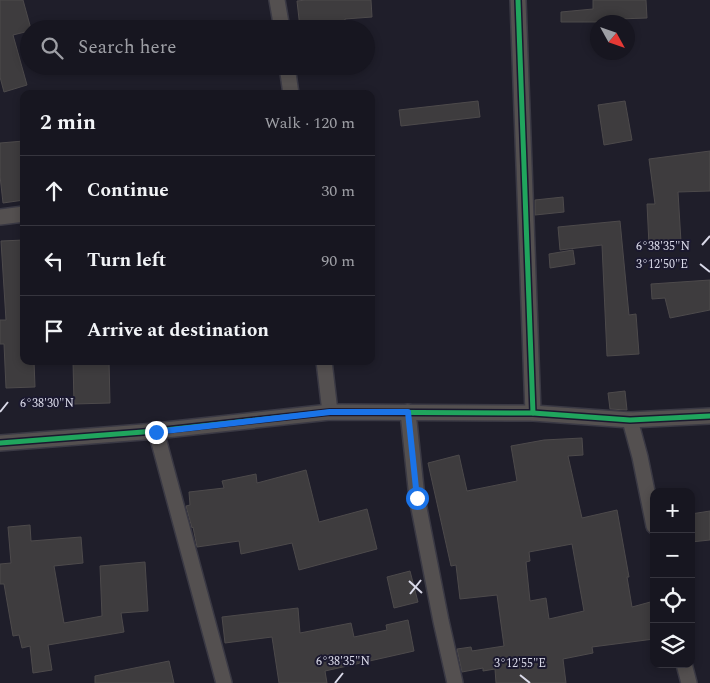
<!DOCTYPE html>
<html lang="en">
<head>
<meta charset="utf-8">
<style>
  body { margin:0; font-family:Spectral,serif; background:#201f29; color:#f1f3f6 }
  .controls { position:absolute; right:15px; bottom:15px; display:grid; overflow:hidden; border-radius:10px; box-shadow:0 2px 8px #0003 }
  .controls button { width:45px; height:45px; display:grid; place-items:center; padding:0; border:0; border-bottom:1px solid #36353e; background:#171620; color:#f1f3f6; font:25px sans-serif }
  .compass { position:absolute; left:590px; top:15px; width:45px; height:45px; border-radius:50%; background:#171620; box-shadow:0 2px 8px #0003; rotate:130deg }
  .stop { position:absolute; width:15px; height:15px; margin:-11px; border:4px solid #1a73e8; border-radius:50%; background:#fff }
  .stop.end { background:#1a73e8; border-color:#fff; box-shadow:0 1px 5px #0008 }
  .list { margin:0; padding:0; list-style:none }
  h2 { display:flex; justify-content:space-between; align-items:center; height:65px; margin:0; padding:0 20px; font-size:21px }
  h2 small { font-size:16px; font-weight:400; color:#9e9fa5 }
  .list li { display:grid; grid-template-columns:32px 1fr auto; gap:15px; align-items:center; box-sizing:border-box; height:70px; padding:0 20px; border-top:1px solid #36353e }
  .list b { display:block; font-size:19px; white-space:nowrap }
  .list em { font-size:16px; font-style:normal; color:#9e9fa5 }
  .icon { flex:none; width:28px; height:28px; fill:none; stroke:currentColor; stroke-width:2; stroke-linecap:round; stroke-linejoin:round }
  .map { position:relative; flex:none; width:710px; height:683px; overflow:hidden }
  .search { position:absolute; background:#171620; box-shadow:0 2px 8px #0003; left:20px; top:20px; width:355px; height:55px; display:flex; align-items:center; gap:12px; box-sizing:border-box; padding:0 18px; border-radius:28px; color:#9e9fa5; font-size:19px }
  .panel { position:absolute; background:#171620; box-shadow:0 2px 8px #0003; left:20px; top:90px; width:355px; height:275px; border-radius:10px }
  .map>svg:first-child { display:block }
  .building { fill:#3e3c3e; stroke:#4d4a4b; fill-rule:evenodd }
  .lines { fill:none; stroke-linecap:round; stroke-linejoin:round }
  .minor-casing { stroke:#3a3944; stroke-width:18 }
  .minor { stroke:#545050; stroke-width:15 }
  .cycleway-casing { stroke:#1b192f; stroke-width:8 }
  .cycleway { stroke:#20a55d; stroke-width:5 }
  .route { stroke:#1a73e8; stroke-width:6 }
  .ticks { fill:none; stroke:#dadae9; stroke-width:2 }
  .ticks-label { font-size:12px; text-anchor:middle; fill:#dadae9; stroke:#1b192f; stroke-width:4; stroke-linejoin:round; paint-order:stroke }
</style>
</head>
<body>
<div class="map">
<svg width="710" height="683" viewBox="0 0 710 683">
  <rect width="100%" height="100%" fill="#1f1e2a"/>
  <g class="building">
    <polygon points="0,0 23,0 31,29 29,29 29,31 13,35 27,85 4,92 0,77"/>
    <polygon points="306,0 371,0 372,17 345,19 345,21 300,28 297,1"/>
    <polygon points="593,0 646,0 647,18 618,19 618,22 561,22 561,12 593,9"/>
    <polygon points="478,101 480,117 401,126 399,110"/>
    <polygon points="625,101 632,140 604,145 598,105"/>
    <polygon points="24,141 24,200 3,203 0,176 0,143"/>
    <polygon points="710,151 710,191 678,192 681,242 649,245 647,204 655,204 649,159"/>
    <polygon points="563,197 564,212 535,215 535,200"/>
    <polygon points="620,221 629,315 636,314 639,354 607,356 602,245 560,250 558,227"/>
    <polygon points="24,240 24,361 34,361 35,387 6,388 4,344 0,344 0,320 6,320 1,241"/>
    <polygon points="573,250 575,264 550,268 549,254"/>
    <polygon points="710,280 710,310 670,318 665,298 652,299 651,284"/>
    <polygon points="73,361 109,361 110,403 74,404"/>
    <polygon points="625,391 627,410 610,409 608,393"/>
    <path d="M582,438l1,17 -15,1 14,62 35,-8 12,67h-2l5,30 22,-6v38l-62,8 1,6 -30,6 3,24h-70l-1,-14 -12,2v-3l-21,4 -5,-23 14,-2 1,4 32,-5 -7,-51 -37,4 -4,-34 -5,1 -23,-103 31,-8 8,36 50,-10 -6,-35 33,-6zM572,544l12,67 -35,8 -3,-21 -16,3 -4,-39 4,-1 -1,-9z"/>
    <polygon points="306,470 319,522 367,509 377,549 299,570 292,543 241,554 239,541 197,547 193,527 192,528 186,506 190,505 189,492 224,488 222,481 256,474 257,483"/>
    <polygon points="710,511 710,540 691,542 691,514"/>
    <polygon points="30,525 31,541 81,537 83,563 54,566 64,623 102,616 100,566 145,562 148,611 121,613 124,632 48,645 52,670 33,673 30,646 22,648 19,635 13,636 4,584 0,584 0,564 11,563 8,527"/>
    <polygon points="410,571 418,602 394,608 387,577"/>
    <polygon points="298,608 300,633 351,623 354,637 387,630 386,625 408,620 414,651 325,671 327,683 279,683 272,637 225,643 222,617"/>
    <polygon points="169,661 174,683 95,683 95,676"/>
  </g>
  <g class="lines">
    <g class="minor-casing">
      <g id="minor">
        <polyline points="277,0 282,29"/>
        <polyline points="518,0 533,413"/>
        <polyline points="287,66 291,94"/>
        <polyline points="0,217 24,214"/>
        <polyline points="324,361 330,412"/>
        <polyline points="408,412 417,498 441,621 455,683"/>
        <polyline points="630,420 640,457 654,526"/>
        <polyline points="156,431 224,683"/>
        <polyline points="0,443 156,431 330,412 533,413 630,420 710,416"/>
        <polyline points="684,664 689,683"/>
      </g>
    </g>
    <use href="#minor" class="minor"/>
    <g class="cycleway-casing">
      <g id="cycleway">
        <polyline points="518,0 533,413"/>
        <polyline points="0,443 156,431 330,412 533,413 630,420 710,416"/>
      </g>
    </g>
    <use href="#cycleway" class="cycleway"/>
  </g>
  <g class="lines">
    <polyline class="route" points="156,432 330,412 408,412 417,498"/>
  </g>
  <path class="ticks" d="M702,245l8,-9M700,264l10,8M0,412l8,-10M409,581l13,12M410,594l11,-14M520,675l10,8M335,683l8,-10"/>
  <g class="ticks-label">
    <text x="663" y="250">6°38'35"N</text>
    <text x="662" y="268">3°12'50"E</text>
    <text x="47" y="407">6°38'30"N</text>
    <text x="343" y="665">6°38'35"N</text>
    <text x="520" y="667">3°12'55"E</text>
  </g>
</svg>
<div class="controls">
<button>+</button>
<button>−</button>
<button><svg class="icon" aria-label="locate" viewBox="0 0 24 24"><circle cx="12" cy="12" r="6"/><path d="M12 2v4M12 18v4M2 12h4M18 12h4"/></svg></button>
<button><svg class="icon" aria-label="layers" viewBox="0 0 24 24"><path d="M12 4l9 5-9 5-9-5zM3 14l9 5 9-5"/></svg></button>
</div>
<svg class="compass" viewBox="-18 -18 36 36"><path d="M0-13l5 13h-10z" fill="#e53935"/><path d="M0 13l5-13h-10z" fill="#9e9fa5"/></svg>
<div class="stop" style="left:417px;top:498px"></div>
<div class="stop end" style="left:156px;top:432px"></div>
<div class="search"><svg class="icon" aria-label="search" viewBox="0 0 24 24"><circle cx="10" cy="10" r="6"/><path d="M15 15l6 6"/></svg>Search here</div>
<section class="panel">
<h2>2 min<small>Walk · 120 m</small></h2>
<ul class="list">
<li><svg class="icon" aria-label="ahead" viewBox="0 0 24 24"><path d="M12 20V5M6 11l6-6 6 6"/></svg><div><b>Continue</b></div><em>30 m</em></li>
<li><svg class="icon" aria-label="left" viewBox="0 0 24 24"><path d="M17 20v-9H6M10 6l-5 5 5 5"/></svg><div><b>Turn left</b></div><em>90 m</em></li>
<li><svg class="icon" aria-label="arrive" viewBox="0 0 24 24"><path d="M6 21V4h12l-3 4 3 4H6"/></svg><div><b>Arrive at destination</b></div></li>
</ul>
</section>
</div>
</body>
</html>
